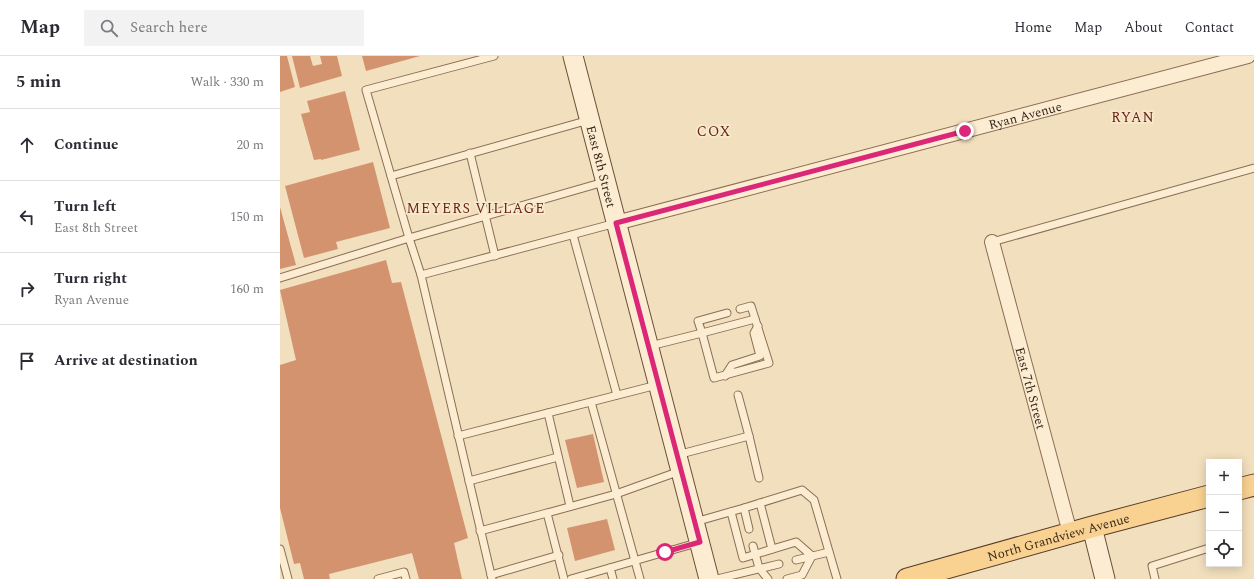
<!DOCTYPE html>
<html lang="en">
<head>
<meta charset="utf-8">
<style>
  body { margin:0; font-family:Spectral,serif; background:#f2f2f3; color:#2b2b33 }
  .controls { position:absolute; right:12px; bottom:12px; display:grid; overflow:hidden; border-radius:0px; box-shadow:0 2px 10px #0003 }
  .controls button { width:36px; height:36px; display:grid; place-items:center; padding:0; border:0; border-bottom:1px solid #e1e1e2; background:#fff; color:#2b2b33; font:20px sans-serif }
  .stop { position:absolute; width:12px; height:12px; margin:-9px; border:3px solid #db2777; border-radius:50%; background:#fff }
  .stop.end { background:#db2777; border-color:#fff; box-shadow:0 1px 4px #0008 }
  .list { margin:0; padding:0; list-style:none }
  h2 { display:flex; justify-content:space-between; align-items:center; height:52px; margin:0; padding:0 16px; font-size:17px }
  h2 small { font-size:13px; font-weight:400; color:#7c7c81 }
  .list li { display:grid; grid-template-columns:26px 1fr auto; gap:12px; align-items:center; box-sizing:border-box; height:72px; padding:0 16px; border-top:1px solid #e1e1e2 }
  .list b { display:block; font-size:15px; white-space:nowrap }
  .list p { margin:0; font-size:13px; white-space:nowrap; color:#7c7c81 }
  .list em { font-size:13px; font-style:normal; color:#7c7c81 }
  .icon { flex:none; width:22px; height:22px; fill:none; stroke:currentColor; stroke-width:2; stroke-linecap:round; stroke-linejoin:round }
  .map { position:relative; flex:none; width:974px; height:523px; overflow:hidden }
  header { display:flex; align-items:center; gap:24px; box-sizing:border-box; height:56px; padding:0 20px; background:#fff; border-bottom:1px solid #e1e1e2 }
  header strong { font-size:19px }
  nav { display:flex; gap:22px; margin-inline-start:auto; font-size:14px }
  .search { width:280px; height:36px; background:#f2f2f3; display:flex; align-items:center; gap:10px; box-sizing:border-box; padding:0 14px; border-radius:0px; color:#7c7c81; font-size:15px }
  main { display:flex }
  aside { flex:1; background:#fff }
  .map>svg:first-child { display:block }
  .building { fill:#d3936f }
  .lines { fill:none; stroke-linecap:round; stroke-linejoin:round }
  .lane-casing { stroke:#8b6e55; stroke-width:9 }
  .street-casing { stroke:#8b6e55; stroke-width:16 }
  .secondary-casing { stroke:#6d4f38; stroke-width:21 }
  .primary-casing { stroke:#583c2a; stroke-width:23 }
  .lane { stroke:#fcecd1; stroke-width:7 }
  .street { stroke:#fcecd1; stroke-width:14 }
  .secondary { stroke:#fcecd1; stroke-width:19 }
  .primary { stroke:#f9d291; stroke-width:21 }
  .route { stroke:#db2777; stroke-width:5 }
  .labels { text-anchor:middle; stroke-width:3.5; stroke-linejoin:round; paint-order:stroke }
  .street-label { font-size:13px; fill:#39281b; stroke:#f8e9cd }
  .neighbourhood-label { font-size:14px; letter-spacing:1px; fill:#692316; stroke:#f8e9cd }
</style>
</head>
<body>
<header>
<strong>Map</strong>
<div class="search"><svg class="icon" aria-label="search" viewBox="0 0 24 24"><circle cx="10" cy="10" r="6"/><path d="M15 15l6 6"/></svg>Search here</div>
<nav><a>Home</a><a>Map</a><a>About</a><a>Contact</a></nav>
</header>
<main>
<aside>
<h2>5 min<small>Walk · 330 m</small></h2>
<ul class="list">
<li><svg class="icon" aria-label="ahead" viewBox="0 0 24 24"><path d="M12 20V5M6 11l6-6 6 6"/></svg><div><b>Continue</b></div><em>20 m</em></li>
<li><svg class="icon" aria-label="left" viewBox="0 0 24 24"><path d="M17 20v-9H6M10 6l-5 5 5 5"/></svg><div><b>Turn left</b><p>East 8th Street</p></div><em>150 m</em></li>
<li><svg class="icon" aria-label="right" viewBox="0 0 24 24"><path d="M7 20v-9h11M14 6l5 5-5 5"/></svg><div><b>Turn right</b><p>Ryan Avenue</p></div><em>160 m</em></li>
<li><svg class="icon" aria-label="arrive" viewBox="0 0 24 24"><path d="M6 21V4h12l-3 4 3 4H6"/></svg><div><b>Arrive at destination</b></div></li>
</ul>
</aside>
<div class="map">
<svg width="974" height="523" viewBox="0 0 974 523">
  <rect width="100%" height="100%" fill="#f2dfbd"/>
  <g class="building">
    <polygon points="0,0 7,0 15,31 0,36"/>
    <polygon points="12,0 30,0 33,10 42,8 40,0 57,0 62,20 20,32"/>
    <polygon points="82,0 140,0 86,15"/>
    <polygon points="65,35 80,94 41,104 41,103 34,104 21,58 30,56 27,45"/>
    <polygon points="93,106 110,172 56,186 58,193 24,202 5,130"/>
    <polygon points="0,151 16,209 0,213"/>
    <polygon points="106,204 112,227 121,226 188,482 174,487 182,523 139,523 132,497 49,518 50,523 24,523 20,507 14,508 0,452 0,309 16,304 0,234"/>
    <polygon points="313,378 324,426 297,432 285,384"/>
    <polygon points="327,463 335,494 295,505 287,472"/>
  </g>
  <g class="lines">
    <g class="lane-casing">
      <g id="lane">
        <polyline points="214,0 86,34 129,182 324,126"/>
        <polyline points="190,97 215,200"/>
        <polyline points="111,120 309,64"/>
        <polyline points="293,179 337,339"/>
        <polyline points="712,186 974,112"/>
        <polyline points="141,219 336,167"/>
        <polyline points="0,222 129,182 141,219 212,523"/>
        <polyline points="447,257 418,265 422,277 475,263"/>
        <polyline points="370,290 422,277 434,322 489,307 471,250 460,253"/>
        <polyline points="445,320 452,309 480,300 474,277 478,270"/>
        <polyline points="311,346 360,523"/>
        <polyline points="268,357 290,450"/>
        <polyline points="178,380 377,329"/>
        <polyline points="469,380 479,422"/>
        <polyline points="397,399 469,380 458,339"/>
        <polyline points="189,425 278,401"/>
        <polyline points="480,447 492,493"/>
        <polyline points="451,456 463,502 516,486 532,500 522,519 507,523"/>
        <polyline points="415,466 464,452"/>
        <polyline points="469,473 464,452 522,434 534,444 557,523"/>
        <polyline points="200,475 267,457"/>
        <polyline points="473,490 479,512 488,523"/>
        <polyline points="0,493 8,523"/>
        <polyline points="516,504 549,496"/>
        <polyline points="330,512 333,523"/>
        <polyline points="211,519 279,499"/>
        <polyline points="98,523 124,516 126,523"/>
        <polyline points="284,523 267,457 336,438 400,415"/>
        <polyline points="291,523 420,486"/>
        <polyline points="437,523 499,508"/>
        <polyline points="875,523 872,510 929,492"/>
      </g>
    </g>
    <g class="street-casing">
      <g id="street">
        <path id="s1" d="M336,167l632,-167"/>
        <path id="s2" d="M712,186l78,291"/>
      </g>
    </g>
    <g class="secondary-casing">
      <g id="secondary">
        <path id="s3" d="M293,0l136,523"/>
        <polyline points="812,471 825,523"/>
      </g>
    </g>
    <g class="primary-casing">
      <g id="primary">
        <polyline points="959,433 974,429"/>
        <path id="s4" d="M627,523l185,-52 117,-31"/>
      </g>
    </g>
    <use href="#lane" class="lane"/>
    <use href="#street" class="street"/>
    <use href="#secondary" class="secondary"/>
    <use href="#primary" class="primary"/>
  </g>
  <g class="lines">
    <polyline class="route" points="385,496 420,486 336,167 685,75"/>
  </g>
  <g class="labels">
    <g class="street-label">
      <text dy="5" stroke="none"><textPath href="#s1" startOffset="423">Ryan Avenue</textPath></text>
      <text dy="5" stroke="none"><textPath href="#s3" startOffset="114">East 8th Street</textPath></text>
      <text dy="5" stroke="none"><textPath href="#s2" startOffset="151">East 7th Street</textPath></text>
      <text dy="5" stroke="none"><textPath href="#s4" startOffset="157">North Grandview Avenue</textPath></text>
    </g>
    <g class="neighbourhood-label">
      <text x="853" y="66">RYAN</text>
      <text x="434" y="80">COX</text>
      <text x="196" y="157">MEYERS VILLAGE</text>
    </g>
  </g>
</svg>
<div class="controls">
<button>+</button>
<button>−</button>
<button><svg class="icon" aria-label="locate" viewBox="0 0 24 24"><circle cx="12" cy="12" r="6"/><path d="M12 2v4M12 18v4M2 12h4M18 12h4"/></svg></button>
</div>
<div class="stop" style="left:385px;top:496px"></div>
<div class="stop end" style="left:685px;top:75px"></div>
</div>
</main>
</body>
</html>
